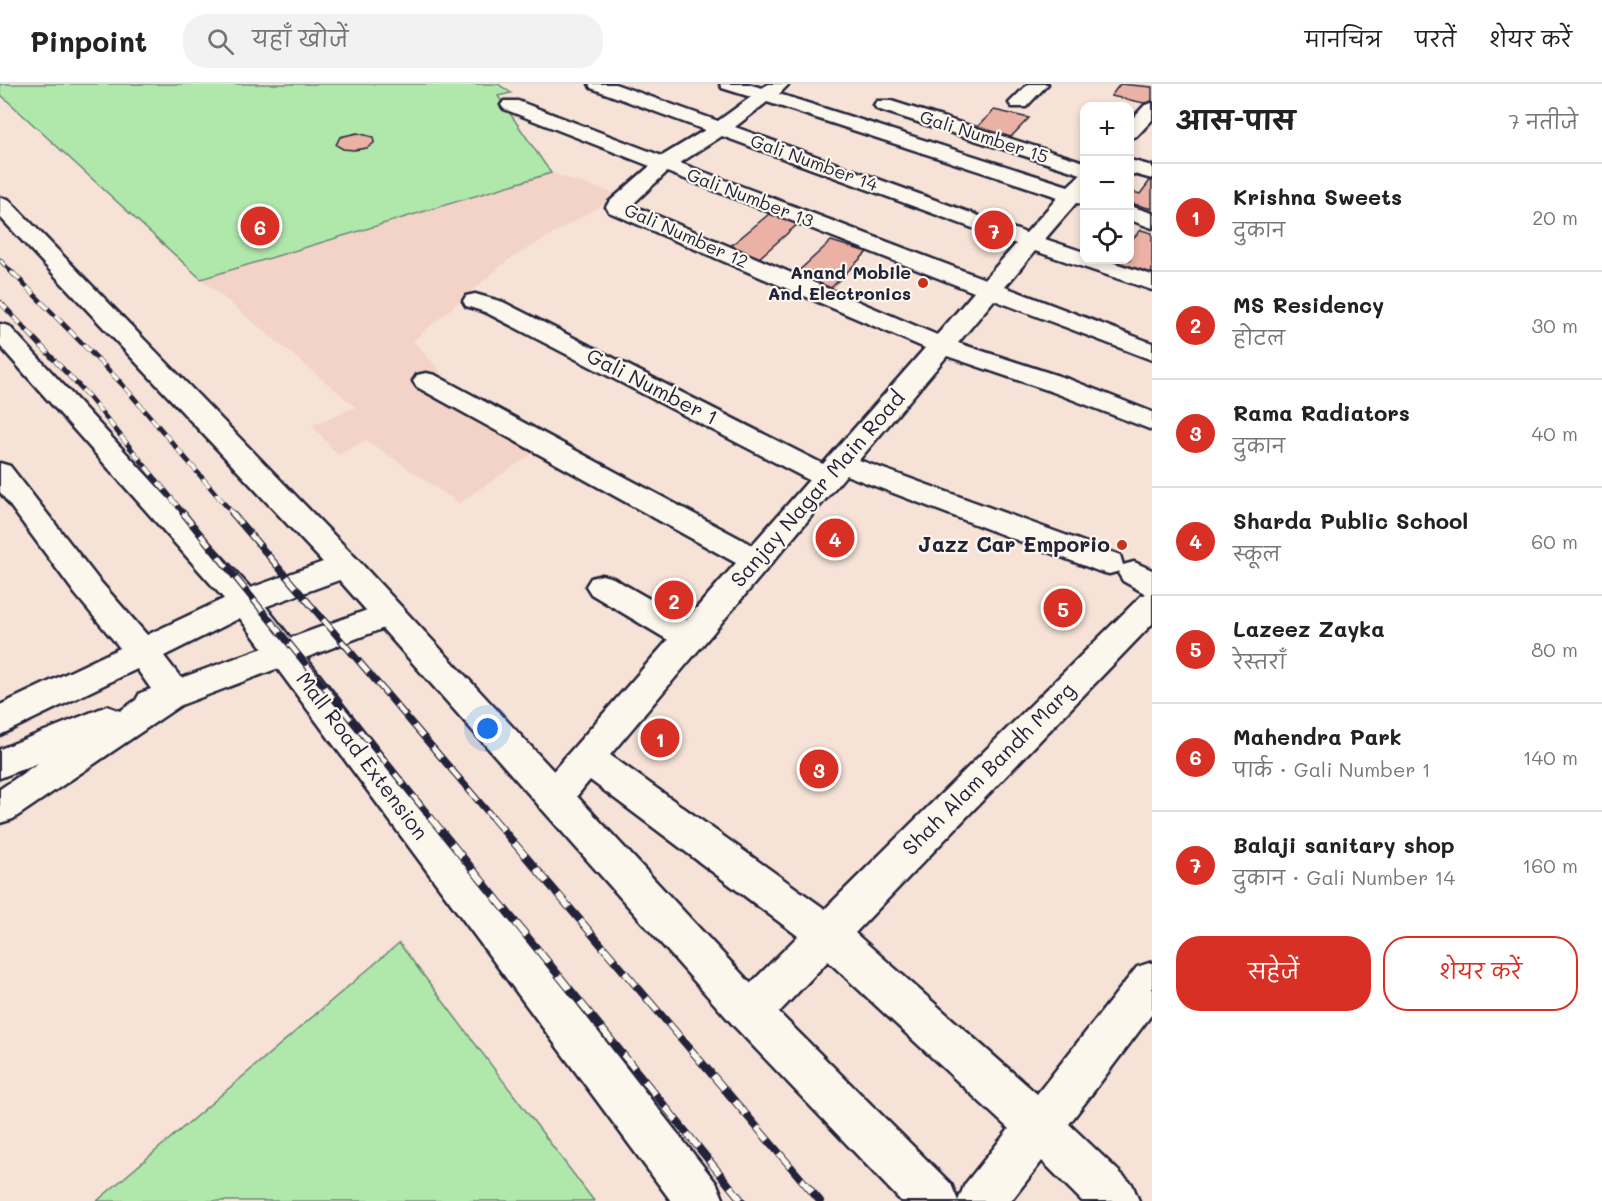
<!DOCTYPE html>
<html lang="hi">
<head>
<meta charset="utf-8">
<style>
  body { margin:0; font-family:Mali,"Playpen Sans Deva",sans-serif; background:#f2f2f2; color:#222 }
  .controls { position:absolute; right:18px; top:18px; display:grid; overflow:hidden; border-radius:12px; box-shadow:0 3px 9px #0003 }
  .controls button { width:54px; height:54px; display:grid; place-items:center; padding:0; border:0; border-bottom:2px solid #e0e0e0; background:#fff; color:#222; font:30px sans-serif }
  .you { position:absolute; left:488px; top:645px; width:21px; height:21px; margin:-15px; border:4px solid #fff; border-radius:50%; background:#1a73e8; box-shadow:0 0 0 9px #1a73e833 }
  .badge { display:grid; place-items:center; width:39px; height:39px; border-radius:50%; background:#d93025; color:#fff; font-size:20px; font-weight:700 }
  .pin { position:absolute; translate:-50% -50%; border:3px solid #fff; box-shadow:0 2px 6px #0006 }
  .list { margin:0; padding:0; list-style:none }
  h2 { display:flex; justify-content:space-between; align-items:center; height:78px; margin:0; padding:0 24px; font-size:26px }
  h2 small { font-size:20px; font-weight:400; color:#767676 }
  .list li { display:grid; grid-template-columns:39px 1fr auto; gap:18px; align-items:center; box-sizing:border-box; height:108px; padding:0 24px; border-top:2px solid #e0e0e0 }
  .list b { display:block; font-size:22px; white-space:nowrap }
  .list p { margin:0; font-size:20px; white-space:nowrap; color:#767676 }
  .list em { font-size:20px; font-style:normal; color:#767676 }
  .actions { display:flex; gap:12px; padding:18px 24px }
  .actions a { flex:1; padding:14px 0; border:2px solid #d93025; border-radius:24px; text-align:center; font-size:21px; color:#d93025 }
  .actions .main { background:#d93025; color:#fff }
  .icon { flex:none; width:33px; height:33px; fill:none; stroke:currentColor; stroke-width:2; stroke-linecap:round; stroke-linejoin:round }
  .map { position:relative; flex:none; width:1152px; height:1117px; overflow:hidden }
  header { display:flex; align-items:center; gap:36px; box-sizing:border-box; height:84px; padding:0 30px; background:#fff; border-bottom:2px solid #e0e0e0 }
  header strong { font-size:28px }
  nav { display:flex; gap:33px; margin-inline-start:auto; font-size:21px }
  .search { width:420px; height:54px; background:#f2f2f2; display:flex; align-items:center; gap:15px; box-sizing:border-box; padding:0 21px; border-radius:24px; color:#767676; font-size:22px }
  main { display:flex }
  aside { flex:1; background:#fff }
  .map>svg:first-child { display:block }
  .built { fill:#f3d3c7 }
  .green { fill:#b0e8ac; stroke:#698574; stroke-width:1.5 }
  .building { fill:#ebb1a4; stroke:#22223b; stroke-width:1.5 }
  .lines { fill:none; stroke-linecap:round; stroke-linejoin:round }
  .minor-casing { stroke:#22223b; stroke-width:5 }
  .major-casing { stroke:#22223b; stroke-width:5 }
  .minor { fill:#fbf7ec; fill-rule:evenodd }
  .major { fill:#fbf7ec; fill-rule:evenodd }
  .rail-far3-casing { stroke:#22223b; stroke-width:4.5 }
  .rail-far2-casing { stroke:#22223b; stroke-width:5 }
  .rail-far1-casing { stroke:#22223b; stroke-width:7 }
  .rail-casing { stroke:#22223b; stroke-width:8 }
  .rail-far3 { stroke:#fbf7ec; stroke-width:3; stroke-dasharray:8; stroke-linecap:butt }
  .rail-far2 { stroke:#fbf7ec; stroke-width:4; stroke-dasharray:10; stroke-linecap:butt }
  .rail-far1 { stroke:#fbf7ec; stroke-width:4.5; stroke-dasharray:14; stroke-linecap:butt }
  .rail { stroke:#fbf7ec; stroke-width:6; stroke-dasharray:17; stroke-linecap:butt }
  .poi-dot { fill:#c8321e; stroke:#fbf7ec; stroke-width:2 }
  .labels { text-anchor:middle; stroke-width:4.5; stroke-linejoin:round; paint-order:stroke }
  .far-street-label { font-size:18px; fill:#22223b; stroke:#fbf7ec }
  .far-poi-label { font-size:18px; font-weight:bold; fill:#22223b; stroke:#fbf7ec; text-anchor:end }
  .street-label { font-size:21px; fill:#22223b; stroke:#fbf7ec }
  .poi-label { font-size:21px; font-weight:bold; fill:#22223b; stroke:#fbf7ec; text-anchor:end }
</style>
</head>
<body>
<header>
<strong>Pinpoint</strong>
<div class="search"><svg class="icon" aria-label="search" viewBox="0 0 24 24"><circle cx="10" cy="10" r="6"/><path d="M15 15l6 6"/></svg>यहाँ खोजें</div>
<nav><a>मानचित्र</a><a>परतें</a><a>शेयर करें</a></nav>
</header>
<main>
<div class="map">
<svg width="1152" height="1117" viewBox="0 0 1152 1117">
  <rect width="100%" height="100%" fill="#f6e2d6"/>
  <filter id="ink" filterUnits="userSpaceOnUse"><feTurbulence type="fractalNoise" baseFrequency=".0167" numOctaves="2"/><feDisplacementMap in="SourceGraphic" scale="12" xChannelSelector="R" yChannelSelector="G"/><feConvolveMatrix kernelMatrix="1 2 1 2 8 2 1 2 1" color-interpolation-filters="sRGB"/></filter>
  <g filter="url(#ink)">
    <polygon class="built" points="551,89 619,111 508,176 413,257 441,288 417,298 541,364 459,419 366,356 338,371 312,341 356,323 201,195"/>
    <g class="green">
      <polygon points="0,0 498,0 511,9 498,12 551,89 201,195 0,10"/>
      <polygon points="399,859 594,1117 97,1117"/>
    </g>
    <g class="building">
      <polygon points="1120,0 1152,3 1152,16 1149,20 1111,12"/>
      <polygon points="994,26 1029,34 1008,56 973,47"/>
      <polygon points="357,49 373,53 374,59 367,64 354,66 343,65 336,61 340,53"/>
      <polygon points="1152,94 1152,125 1130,119 1130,107 1140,110"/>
      <polygon points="769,130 799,139 758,175 727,165"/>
      <polygon points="1141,146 1152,149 1152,196 1105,180 1110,176 1130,176 1130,157"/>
      <polygon points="831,157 867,168 828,207 790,195"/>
    </g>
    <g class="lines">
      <g class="minor-casing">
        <g id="minor">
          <path d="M589,0h26l103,37 33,-24 -29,-9 -2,-4h28l14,4 6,-4h21l-10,10 289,92 13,-12 -204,-65 -3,-4 3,-4h14l193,61v42l-8,-1 -31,36 39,13v8h21l47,15v15l-117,-39 -30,36 147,56v17l-158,-60 -36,43 113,37 81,32v18l-99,-38 -106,-36 -88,104 261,95 3,10 11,-3 18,8v54l-297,309 182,161 100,-127 15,-5v52l-83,110 63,60 7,17h-57l-40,-40 -31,40h-53l7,-17 44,-55 -181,-168 -63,66 -15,6 -15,-6 -6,-14 6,-14 63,-63 -208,-156c-16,18 -23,37 -50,28l-5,-11 5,-11 128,-146 -77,-46 -5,-8 5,-8 11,-3 11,3 73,42 50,-57 -319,-176 -4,-6 4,-6 9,-2 9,2 317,170 57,-65 -324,-168 -19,-6 -3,-5 3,-5 9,-2 28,8 320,162 102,-116 -316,-136 -3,-5 3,-5 41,-36 -146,-57 -3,-4 3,-4h14l144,55 43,-26 -114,-42zM767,18l291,95 -32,36 -291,-106zM722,52l294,108 -31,35 -305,-116zM667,88l307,120 -37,43 -305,-130zM846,391l252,96 11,3 11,-3 -2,2 5,8 23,13 -5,2 -316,313 -215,-154z"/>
          <polygon points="1028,0 1048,0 1026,23 1012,23 1009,19"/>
          <polygon points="1152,19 1152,36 1137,52 1130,54 1130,37 1145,21"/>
          <polygon points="1130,76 1152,82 1152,95 1130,89"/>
          <polygon points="1130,122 1152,129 1152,144 1130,136"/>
          <polygon points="0,379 10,382 98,495 147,551 234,510 334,474 345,471 356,474 361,482 356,490 256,526 164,572 181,594 389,518 400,522 405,530 400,538 181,621 13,735 0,739 0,705 38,679 0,694 0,665 107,622 120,627 136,616 140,609 151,605 137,585 0,651 0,621 120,564 76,511 0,408"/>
        </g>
      </g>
      <g class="major-casing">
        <g id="major">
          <polygon points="0,114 8,115 356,474 765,915 951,1100 958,1117 901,1117 735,943 334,490 0,133"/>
          <polygon points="0,240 9,242 256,510 717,1100 724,1117 671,1117 234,526 0,262"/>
        </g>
      </g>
      <use href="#minor" class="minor"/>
      <use href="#major" class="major"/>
      <g class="rail-far3-casing">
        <polyline id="rail-far3" points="0,176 14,191"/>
      </g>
      <g class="rail-far2-casing">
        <g id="rail-far2">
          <polyline points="13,189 122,300 234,431"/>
          <polyline points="0,218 89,313 185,431"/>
        </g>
      </g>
      <g class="rail-far1-casing">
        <g id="rail-far1">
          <polyline points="183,429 431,734"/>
          <polyline points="232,429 493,734"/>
        </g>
      </g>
      <g class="rail-casing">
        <g id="rail">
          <polyline points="430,733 742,1117"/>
          <polyline points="492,733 820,1117"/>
        </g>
      </g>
      <use href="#rail-far3" class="rail-far3"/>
      <use href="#rail-far2" class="rail-far2"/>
      <use href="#rail-far1" class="rail-far1"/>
      <use href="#rail" class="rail"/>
    </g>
  </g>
  <g class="poi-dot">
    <circle cx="923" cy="199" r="6"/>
    <circle cx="1122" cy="461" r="6"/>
  </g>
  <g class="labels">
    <g class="far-street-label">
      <text transform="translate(984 53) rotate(18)" y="6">Gali Number 15</text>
      <text transform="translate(814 79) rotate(20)" y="6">Gali Number 14</text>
      <text transform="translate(750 114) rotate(21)" y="6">Gali Number 13</text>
      <text transform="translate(686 152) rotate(24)" y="6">Gali Number 12</text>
    </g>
    <g class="far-poi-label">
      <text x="911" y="195">Anand Mobile<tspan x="911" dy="21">And Electronics</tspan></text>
    </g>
    <g class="street-label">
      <text transform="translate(652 303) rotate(27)" y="7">Gali Number 1</text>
      <text transform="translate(818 405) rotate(-49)" y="7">Sanjay Nagar Main Road</text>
      <text transform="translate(362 672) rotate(53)" y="7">Mall Road Extension</text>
      <text transform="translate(989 685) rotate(-45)" y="7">Shah Alam Bandh Marg</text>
    </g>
    <g class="poi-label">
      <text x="1110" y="468">Jazz Car Emporio</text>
    </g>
  </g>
</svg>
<div class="controls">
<button>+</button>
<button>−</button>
<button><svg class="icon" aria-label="locate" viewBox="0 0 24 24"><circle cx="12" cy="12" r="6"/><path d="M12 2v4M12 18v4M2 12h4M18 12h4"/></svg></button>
</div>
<div class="you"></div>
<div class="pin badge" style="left:660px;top:654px">1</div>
<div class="pin badge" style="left:674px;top:516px">2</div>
<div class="pin badge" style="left:819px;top:685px">3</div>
<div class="pin badge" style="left:835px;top:454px">4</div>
<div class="pin badge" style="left:1063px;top:524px">5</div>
<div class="pin badge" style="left:260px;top:142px">6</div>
<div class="pin badge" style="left:994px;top:146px">7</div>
</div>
<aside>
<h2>आस-पास<small>7 नतीजे</small></h2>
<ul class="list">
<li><span class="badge">1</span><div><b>Krishna Sweets</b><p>दुकान</p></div><em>20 m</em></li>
<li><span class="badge">2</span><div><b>MS Residency</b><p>होटल</p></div><em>30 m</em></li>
<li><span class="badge">3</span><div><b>Rama Radiators</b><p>दुकान</p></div><em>40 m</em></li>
<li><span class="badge">4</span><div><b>Sharda Public School</b><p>स्कूल</p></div><em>60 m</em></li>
<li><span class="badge">5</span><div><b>Lazeez Zayka</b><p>रेस्तराँ</p></div><em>80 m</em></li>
<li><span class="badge">6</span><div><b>Mahendra Park</b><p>पार्क · Gali Number 1</p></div><em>140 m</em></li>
<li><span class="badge">7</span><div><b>Balaji sanitary shop</b><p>दुकान · Gali Number 14</p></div><em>160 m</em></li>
</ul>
<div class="actions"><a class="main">सहेजें</a><a>शेयर करें</a></div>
</aside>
</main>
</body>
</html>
